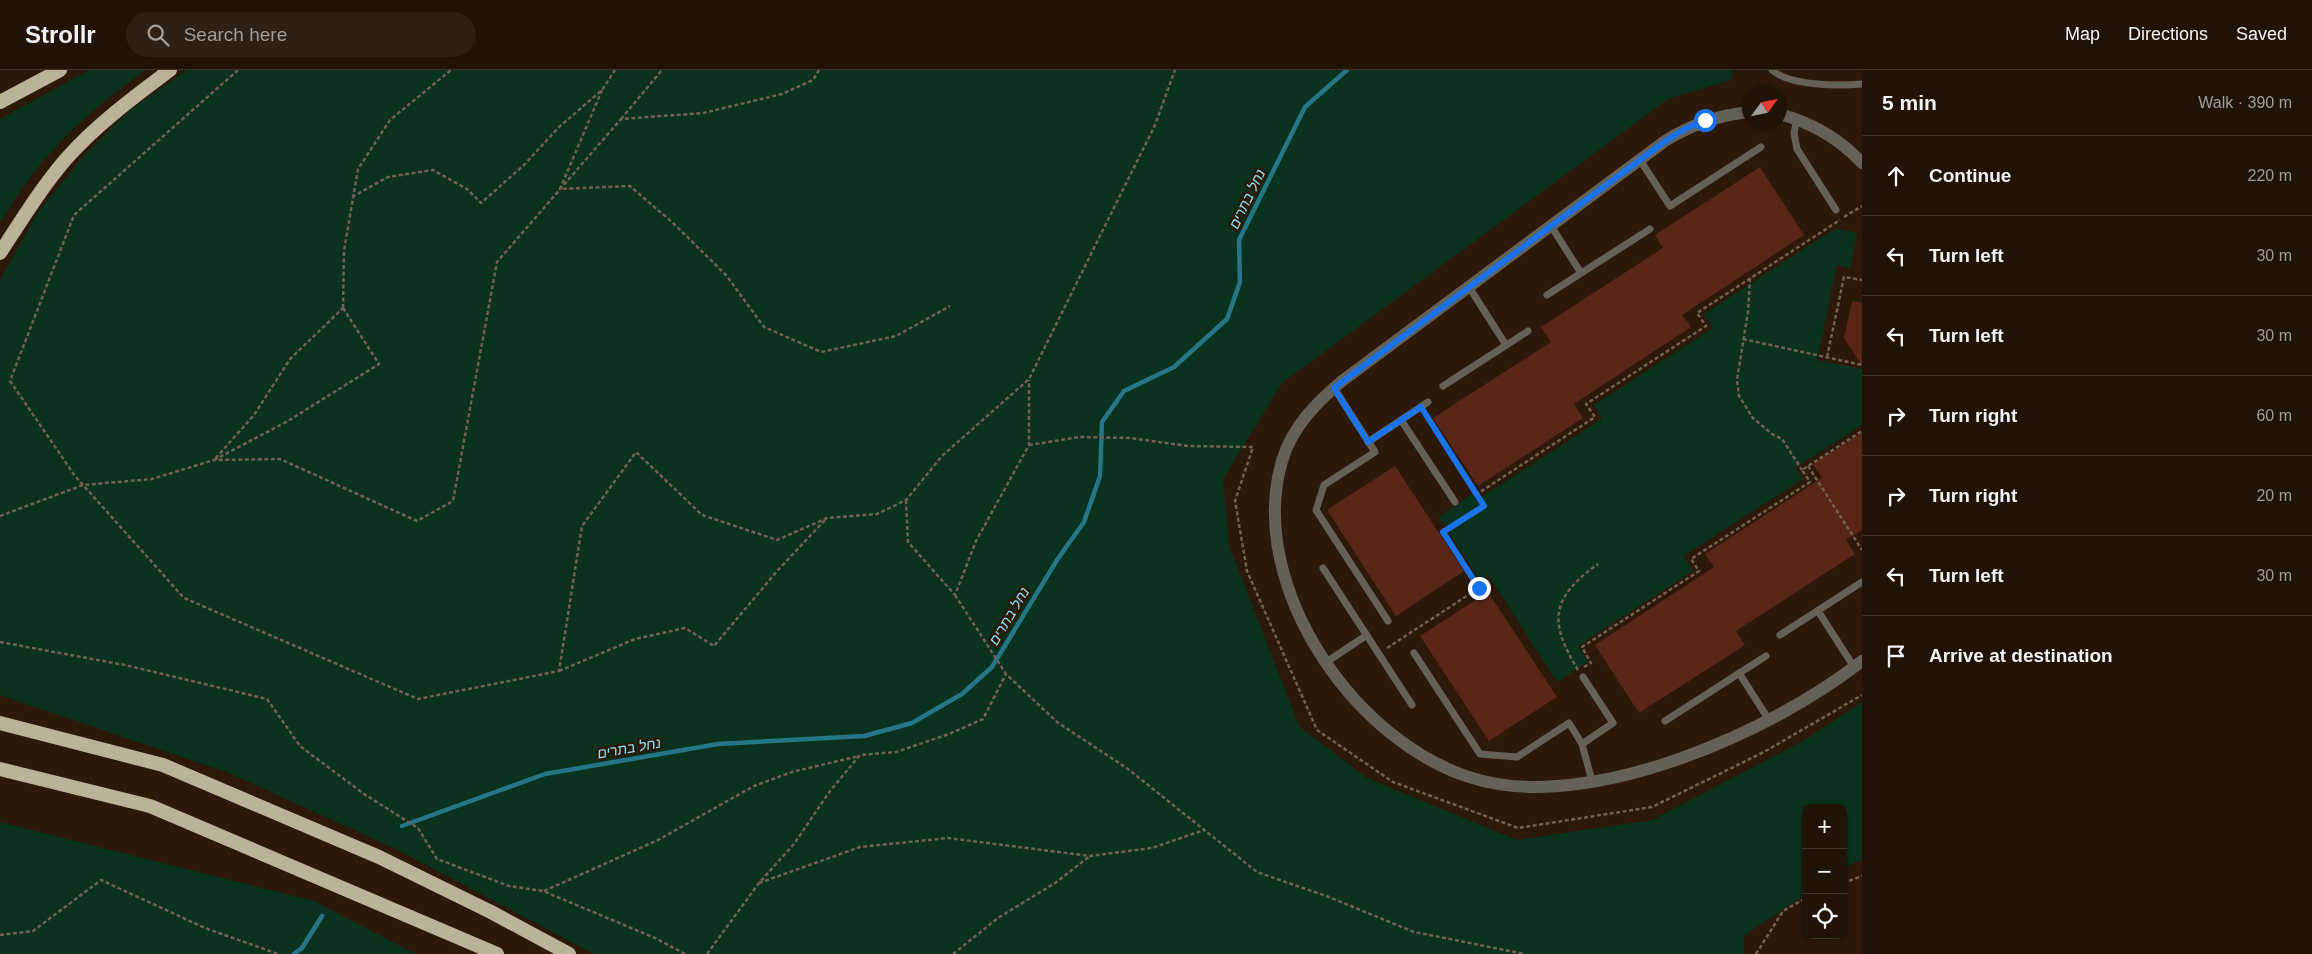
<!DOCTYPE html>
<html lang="en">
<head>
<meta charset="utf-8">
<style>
  body { margin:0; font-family:Arial,Heebo,sans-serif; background:#2e2015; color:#f1f3f6 }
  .controls { position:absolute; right:15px; bottom:15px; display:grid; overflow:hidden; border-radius:10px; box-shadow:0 1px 4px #0004 }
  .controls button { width:45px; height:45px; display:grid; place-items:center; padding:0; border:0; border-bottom:1px solid #3f3228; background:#221307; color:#f1f3f6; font:25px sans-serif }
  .compass { position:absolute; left:1742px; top:15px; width:45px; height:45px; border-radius:50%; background:#221307; box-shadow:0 1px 4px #0004; rotate:57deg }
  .stop { position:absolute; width:15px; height:15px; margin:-11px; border:4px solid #1a73e8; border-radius:50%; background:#fff }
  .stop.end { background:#1a73e8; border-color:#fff; box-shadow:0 1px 5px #0008 }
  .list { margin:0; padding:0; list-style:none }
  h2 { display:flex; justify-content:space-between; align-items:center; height:65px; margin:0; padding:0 20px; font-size:21px }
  h2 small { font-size:16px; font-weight:400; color:#a29e9b }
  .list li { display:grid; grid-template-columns:32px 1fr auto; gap:15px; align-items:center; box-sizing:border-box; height:80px; padding:0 20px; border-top:1px solid #3f3228 }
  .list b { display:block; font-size:19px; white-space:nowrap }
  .list em { font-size:16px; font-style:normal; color:#a29e9b }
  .icon { flex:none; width:28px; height:28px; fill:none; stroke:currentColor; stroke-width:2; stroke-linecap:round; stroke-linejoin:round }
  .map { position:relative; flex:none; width:1862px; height:884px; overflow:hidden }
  header { display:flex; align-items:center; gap:30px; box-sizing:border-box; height:70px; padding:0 25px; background:#221307; border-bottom:1px solid #3f3228 }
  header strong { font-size:24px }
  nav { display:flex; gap:28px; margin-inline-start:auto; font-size:18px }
  .search { width:350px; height:45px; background:#2e2015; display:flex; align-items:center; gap:12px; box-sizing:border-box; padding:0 18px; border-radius:28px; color:#a29e9b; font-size:19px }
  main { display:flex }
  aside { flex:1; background:#221307 }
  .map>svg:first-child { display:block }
  .green { fill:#0a321e }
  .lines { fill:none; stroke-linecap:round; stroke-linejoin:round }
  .stream { stroke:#267688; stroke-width:4.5 }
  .building { fill:#592618 }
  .path { stroke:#726052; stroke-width:2.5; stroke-dasharray:4 2.5; stroke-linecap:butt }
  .service { stroke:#656156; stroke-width:7 }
  .minor { stroke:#656156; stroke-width:12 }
  .trunk { stroke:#bcb299; stroke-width:14 }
  .route { stroke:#1a73e8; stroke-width:6 }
  .labels { text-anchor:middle; stroke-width:5; stroke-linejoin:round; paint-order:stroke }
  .water-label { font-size:14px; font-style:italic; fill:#8fe4fa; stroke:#2d1909 }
</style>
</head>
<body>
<header>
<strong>Strollr</strong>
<div class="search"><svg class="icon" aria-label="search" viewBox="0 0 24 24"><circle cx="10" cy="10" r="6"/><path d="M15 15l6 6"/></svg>Search here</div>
<nav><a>Map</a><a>Directions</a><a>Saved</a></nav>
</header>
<main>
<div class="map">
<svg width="1862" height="884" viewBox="0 0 1862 884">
  <rect width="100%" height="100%" fill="#2d1909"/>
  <g class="green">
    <path d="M89,0h57c-45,32 -88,69 -121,114 -9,12 -17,26 -25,39v-104z"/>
    <polygon points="187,0 1733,0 1731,10 1668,29 1282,313 1223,409 1229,475 1299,656 1367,708 1517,770 1653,750 1810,667 1862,632 1862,789 1843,799 1843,738 1806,738 1806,824 1744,866 1744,884 594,884 398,780 229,703 0,625 0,210 38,142 83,87 130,40"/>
    <polygon points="1836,158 1857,163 1850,198 1837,195 1817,290 1862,299 1862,355 1795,398 1803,409 1684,486 1693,501 1578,576 1588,592 1557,612 1489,506 1480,511 1439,447 1472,424 1477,430 1602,349 1594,335 1713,258 1704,244"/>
    <polygon points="0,752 314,831 416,884 0,884"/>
  </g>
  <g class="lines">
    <g class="stream">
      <polyline points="402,756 545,704 718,674 864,666 912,653 962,624 992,597 1057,490 1084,452 1100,406 1102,352 1124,321 1174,297 1227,249 1240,212 1239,170 1305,37 1347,0"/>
      <polyline points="294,884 302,878 322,846"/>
    </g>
  </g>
  <g class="building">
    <polygon points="1760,97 1804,165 1682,245 1691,257 1574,334 1583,348 1478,416 1433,348 1551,272 1541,257 1663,178 1655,165"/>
    <polygon points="1852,231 1862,233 1862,296 1844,268"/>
    <polygon points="1862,362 1862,460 1846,470 1855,484 1736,561 1745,575 1639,643 1595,575 1714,497 1705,484 1822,408 1813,394"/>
    <polygon points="1395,396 1464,501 1396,546 1327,440"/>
    <polygon points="1488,522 1557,627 1489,671 1420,566"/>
  </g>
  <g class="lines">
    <g class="path">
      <polyline points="238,0 74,145 10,311 75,406 184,528 418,629 559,601 582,456 636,382 702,445 777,470 827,448 877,444 906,430 942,386 1029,309 1155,55 1175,0"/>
      <polyline points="602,20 560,119 630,116 673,153 726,205 764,257 821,282 896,266 950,236"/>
      <polyline points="621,49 662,0"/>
      <polyline points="352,127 388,107 433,100 467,119 481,133 524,95 559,57 602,20 615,0"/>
      <polyline points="1844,147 1862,136"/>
      <polyline points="1750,208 1748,242 1737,310 1739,326 1753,348 1772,364 1782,369 1802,400"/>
      <polygon points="343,238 379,294 288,351 214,390 254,345 290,289"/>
      <polyline points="343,238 344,181 358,99 390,50 451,0"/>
      <polyline points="1743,269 1862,295"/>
      <polyline points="1827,287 1844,207 1862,210"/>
      <polyline points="1427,346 1477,424 1595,347 1586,334 1706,256 1697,243 1840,150"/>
      <polyline points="1029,375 1080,367 1130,368 1188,376 1253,377 1235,431 1247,501 1317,660 1393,712 1518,758 1652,737 1764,682 1862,625"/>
      <polyline points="1808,396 1862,480"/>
      <polyline points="906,430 908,472 955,525 976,471 1029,375 1029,310"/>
      <polyline points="0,446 83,415 152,409 214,390 280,389 417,451 453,431 497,192 621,49 703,43 782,24 813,10 819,0"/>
      <polyline points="955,525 1006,604 1057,652 1128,699 1257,802 1329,827 1414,862 1525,884"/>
      <polyline points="0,572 125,595 267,629 300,676 364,724 418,758 437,789 509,816 543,821 655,868 685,884"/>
      <polyline points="1387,578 1479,518 1443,462 1484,436 1477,424"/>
      <polyline points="1584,597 1591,593 1582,577 1699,501 1691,489 1810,412 1802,400 1862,361"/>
      <path d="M1578,600c-30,-49 -27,-72 20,-106"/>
      <polyline points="559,601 635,569 685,558 714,576 778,500 825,450"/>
      <polyline points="759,813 860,777 948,768 1090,786 1152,778 1204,760"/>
      <polyline points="1843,813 1862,806"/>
      <polyline points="544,821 658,770 754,716 792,702 859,686"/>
      <polyline points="0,865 33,861 101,810 205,858 278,884"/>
      <polyline points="707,884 759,813 794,774 830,721 860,685 896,682 949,664 983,649 1006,604"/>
      <polyline points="953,884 998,848 1055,813 1090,786"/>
      <polyline points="1756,884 1783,841 1806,828"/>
    </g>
    <g class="service">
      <path d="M1772,0c18,16 67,16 90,14"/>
      <polyline points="1797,49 1794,63 1797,79 1836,140"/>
      <polyline points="1640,90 1670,136 1761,77"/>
      <polyline points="1551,156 1581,203"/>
      <polyline points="1469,217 1506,275"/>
      <polyline points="1547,225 1650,159"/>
      <polyline points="1443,316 1528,261"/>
      <polyline points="1334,318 1375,382 1324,415 1316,440 1388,551"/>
      <polyline points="1401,350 1455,432"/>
      <polyline points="1368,372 1428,332"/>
      <polyline points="1323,498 1412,635"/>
      <polyline points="1818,541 1854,597"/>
      <polyline points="1780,565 1862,512"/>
      <polyline points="1414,583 1480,684 1517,687 1569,653 1582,674 1592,711"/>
      <polyline points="1325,593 1367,565"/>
      <polyline points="1739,603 1769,650"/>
      <polyline points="1665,651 1766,586"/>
      <polyline points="1582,674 1613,653 1583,607"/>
    </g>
    <g class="minor">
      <path d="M1750,42c-32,3 -58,12 -85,29l-323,240c-26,22 -50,46 -60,80 -37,126 77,290 201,320 114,28 289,-49 379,-120"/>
      <path d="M1780,44c32,9 59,24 82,49"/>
    </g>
    <g class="trunk">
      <polyline points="0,32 60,0"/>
      <path d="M0,183c21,-32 41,-65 66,-94 30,-34 68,-62 104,-89"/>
      <polyline points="0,653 163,695 379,787 491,842 569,884"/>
      <polyline points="0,699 150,736 497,884"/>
    </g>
  </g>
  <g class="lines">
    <polyline class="route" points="1479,518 1443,462 1484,436 1421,337 1368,372 1334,318 1664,72 1683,60 1705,50"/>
  </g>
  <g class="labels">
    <g class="water-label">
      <text transform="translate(1247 129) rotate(-64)" y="5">נחל בתרים</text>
      <text transform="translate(1009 546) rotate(-59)" y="5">נחל בתרים</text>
      <text transform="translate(629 678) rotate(-10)" y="5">נחל בתרים</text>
    </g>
  </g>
</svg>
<div class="controls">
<button>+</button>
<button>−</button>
<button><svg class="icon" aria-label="locate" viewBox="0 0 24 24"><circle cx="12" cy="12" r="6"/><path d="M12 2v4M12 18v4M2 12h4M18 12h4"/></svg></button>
</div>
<svg class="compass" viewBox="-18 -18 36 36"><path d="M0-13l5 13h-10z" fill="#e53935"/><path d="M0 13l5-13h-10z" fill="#a29e9b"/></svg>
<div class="stop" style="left:1705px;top:50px"></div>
<div class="stop end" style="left:1479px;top:518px"></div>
</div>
<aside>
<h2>5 min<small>Walk · 390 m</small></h2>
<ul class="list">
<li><svg class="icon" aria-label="ahead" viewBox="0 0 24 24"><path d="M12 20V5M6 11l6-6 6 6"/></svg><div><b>Continue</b></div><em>220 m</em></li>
<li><svg class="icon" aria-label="left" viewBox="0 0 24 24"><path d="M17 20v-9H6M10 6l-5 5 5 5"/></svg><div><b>Turn left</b></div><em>30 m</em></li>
<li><svg class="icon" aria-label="left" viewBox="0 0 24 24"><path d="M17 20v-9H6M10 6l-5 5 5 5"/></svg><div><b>Turn left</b></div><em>30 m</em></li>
<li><svg class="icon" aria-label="right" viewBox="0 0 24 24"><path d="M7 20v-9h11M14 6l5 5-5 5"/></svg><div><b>Turn right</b></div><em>60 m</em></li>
<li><svg class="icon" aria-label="right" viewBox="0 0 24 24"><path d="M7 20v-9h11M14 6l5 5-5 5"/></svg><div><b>Turn right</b></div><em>20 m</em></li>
<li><svg class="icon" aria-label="left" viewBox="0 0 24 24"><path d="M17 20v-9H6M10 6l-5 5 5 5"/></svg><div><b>Turn left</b></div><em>30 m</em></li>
<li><svg class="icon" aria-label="arrive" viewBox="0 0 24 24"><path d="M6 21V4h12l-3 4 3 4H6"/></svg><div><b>Arrive at destination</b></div></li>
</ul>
</aside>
</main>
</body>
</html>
